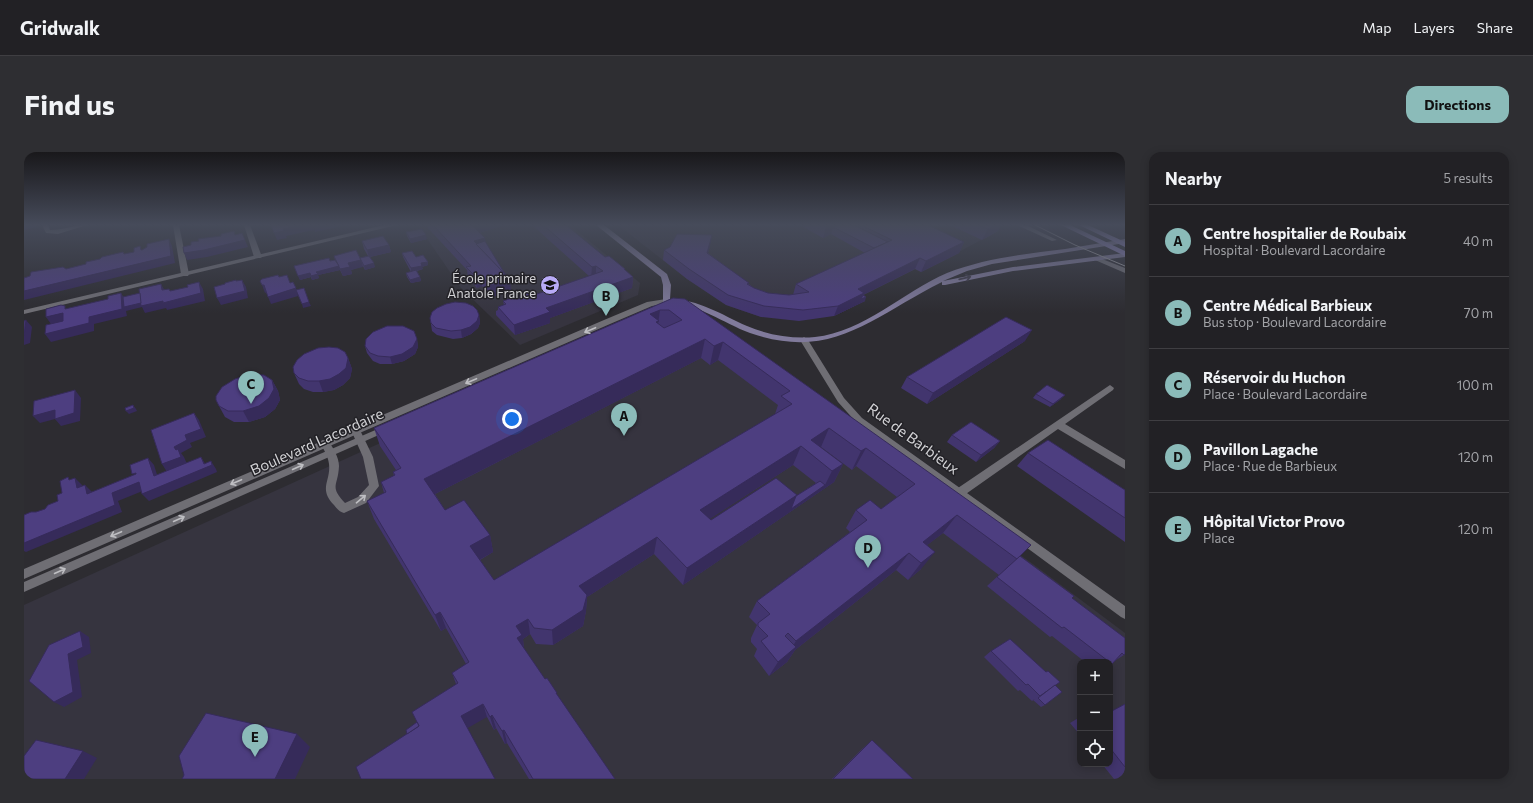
<!DOCTYPE html>
<html lang="en">
<head>
<meta charset="utf-8">
<style>
  body { margin:0; font-family:Commissioner,sans-serif; background:#2e2e32; color:#f1f3f6 }
  .controls { position:absolute; right:12px; bottom:12px; display:grid; overflow:hidden; border-radius:8px; box-shadow:0 2px 10px #0003 }
  .controls button { width:36px; height:36px; display:grid; place-items:center; padding:0; border:0; border-bottom:1px solid #3f3e42; background:#222125; color:#f1f3f6; font:20px sans-serif }
  .you { position:absolute; left:488px; top:267px; width:14px; height:14px; margin:-10px; border:3px solid #fff; border-radius:50%; background:#1a73e8; box-shadow:0 0 0 6px #1a73e833 }
  .badge { display:grid; place-items:center; width:26px; height:26px; border-radius:50%; background:#8bbbb9; color:#111; font-size:13px; font-weight:700 }
  .pin { position:absolute; translate:-50% -33px; filter:drop-shadow(0 1px 2px #0008) }
  .pin::after { content:''; position:absolute; top:21px; width:14px; height:12px; background:inherit; clip-path:polygon(0 0,100% 0,50% 100%) }
  .list { margin:0; padding:0; list-style:none }
  h2 { display:flex; justify-content:space-between; align-items:center; height:52px; margin:0; padding:0 16px; font-size:17px }
  h2 small { font-size:13px; font-weight:400; color:#a2a3a7 }
  .list li { display:grid; grid-template-columns:26px 1fr auto; gap:12px; align-items:center; box-sizing:border-box; height:72px; padding:0 16px; border-top:1px solid #3f3e42 }
  .list b { display:block; font-size:15px; white-space:nowrap }
  .list p { margin:0; font-size:13px; white-space:nowrap; color:#a2a3a7 }
  .list em { font-size:13px; font-style:normal; color:#a2a3a7 }
  .icon { flex:none; width:22px; height:22px; fill:none; stroke:currentColor; stroke-width:2; stroke-linecap:round; stroke-linejoin:round }
  .map { position:relative; flex:none; width:1101px; height:627px; overflow:hidden; border-radius:12px }
  header { display:flex; align-items:center; gap:24px; box-sizing:border-box; height:56px; padding:0 20px; background:#222125; border-bottom:1px solid #3f3e42 }
  header strong { font-size:19px }
  nav { display:flex; gap:22px; margin-inline-start:auto; font-size:14px }
  .intro { display:flex; align-items:center; justify-content:space-between; box-sizing:border-box; height:96px; padding:0 24px }
  h1 { margin:0; font-size:28px }
  .button { padding:10px 18px; border-radius:12px; background:#8bbbb9; color:#111; font-size:14px; font-weight:700 }
  main { display:flex; gap:24px; padding:0 24px }
  aside { flex:1; background:#222125; border-radius:12px; box-shadow:0 2px 10px #0003 }
  .map>svg:first-child { display:block }
  .built { fill:#36343f; fill-rule:evenodd }
  .lines { fill:none; stroke-linecap:round; stroke-linejoin:round }
  .service { fill:#6f6e74; fill-rule:evenodd }
  .pedestrian { fill:#6f6e74; fill-rule:evenodd }
  .minor { fill:#6f6e74; fill-rule:evenodd }
  .tertiary { fill:#6f6e74; fill-rule:evenodd }
  .secondary { fill:#807a9b; fill-rule:evenodd }
  .primary { fill:#9287c2; fill-rule:evenodd }
  .tram { stroke:#a1a1a4; stroke-width:1 }
  .wall { fill:#42356e; fill-rule:evenodd }
  .shaded-wall { fill:#362b5a }
  .building { fill:#4d3e80; stroke:#362b5a; fill-rule:evenodd }
  .oneway { stroke:#3f3c4a }
  .oneway2 { stroke:#bebec2 }
  .labels { text-anchor:middle; stroke-width:3; stroke-linejoin:round; paint-order:stroke }
  .far-poi-label { font-size:13px; fill:#d2d2d5; stroke:#232227; text-anchor:end }
  .street-label { font-size:15px; fill:#d2d2d5; stroke:#232227 }
</style>
</head>
<body>
<header>
<strong>Gridwalk</strong>
<nav><a>Map</a><a>Layers</a><a>Share</a></nav>
</header>
<div class="intro"><h1>Find us</h1><a class="button">Directions</a></div>
<main>
<div class="map">
<svg width="1101" height="627" viewBox="0 0 1101 627">
  <rect width="100%" height="100%" fill="#2d2c31"/>
  <g class="built">
    <polygon points="401,73 546,73 616,131 614,143 496,193 437,136 395,75"/>
    <polygon points="594,73 960,73 974,79 897,120 891,117 835,145 841,149 810,164 737,165 702,153 663,127"/>
    <path d="M651,157l358,255 92,69v146h-1101v-174zM1056,510h30v102h-30z"/>
  </g>
  <g class="lines">
    <g class="service">
      <path d="M18,73h6l2,5c13,0 24,-5 37,-5l-29,9 -12,-1z"/>
      <polygon points="149,73 155,73 165,122 164,124 158,124 157,122"/>
      <polygon points="220,73 226,73 238,105 236,106 232,106 230,105"/>
      <polygon points="1086,233 1090,236 1089,238 1041,272 1101,308 1101,317 1034,277 939,344 931,344 930,341 931,338"/>
      <path d="M332,275l3,1 14,29 6,29 -13,17 -22,10c-4,-1 -7,-4 -10,-8 -16,-17 -3,-23 -5,-41 -1,-8 -5,-14 -9,-21l2,-3h6c5,8 11,17 11,26 -1,21 -10,20 6,37l13,-6 11,-12 -6,-28 -12,-27z"/>
    </g>
    <polygon class="pedestrian" points="993,73 1002,73 1033,88 1028,89"/>
    <g class="minor">
      <polygon points="360,73 373,73 0,162 0,158"/>
      <polygon points="1073,105 1101,116 1101,121 1071,108 1071,106"/>
      <polygon points="780,185 784,188 820,246 838,266 1101,454 1101,467 1097,465 832,270 814,250 776,188"/>
    </g>
    <g class="tertiary">
      <polygon points="642,147 646,149 645,151 628,154 586,172 0,427 0,417 580,168 623,150"/>
      <polygon points="363,273 366,274 368,276 366,278 0,440 0,430"/>
    </g>
    <path class="secondary" d="M572,73h8l63,49 4,11 -1,14c28,0 52,16 77,27 21,9 45,13 68,11 49,-5 88,-45 132,-64 38,-15 79,-19 118,-24 20,-3 40,-7 60,-10v4l-133,21 -25,7 -24,10 70,-14 112,-14v4l-112,14 -68,14h-3v-3c-69,34 -109,80 -192,51 -27,-10 -51,-29 -80,-30l-1,6h-6v-24l-2,-8z"/>
    <g class="primary">
      <polygon points="1037,73 1046,73 1101,99 1101,104"/>
      <polygon points="1055,73 1064,73 1101,90 1101,95"/>
    </g>
    <polyline class="tram" points="1011,73 1051,93 1101,114"/>
  </g>
  <g class="wall">
    <polygon points="404,73 480,73 455,81 461,89 487,138 468,145 458,134 453,136 444,126 443,118 404,76"/>
    <polygon points="508,73 542,73 581,105 601,118 609,125 608,136 526,166 526,171 491,183 472,163 472,159 474,158 474,155 480,153 479,149 513,142 565,124"/>
    <polygon points="776,73 904,73 940,90 935,101 897,120 891,117 839,143 841,149 810,164 775,169 737,165 702,153 663,127 639,108 640,98 686,94 684,101 730,136 744,141 765,143 769,143 772,132 841,101 807,82 799,86"/>
    <polygon points="926,73 977,73 974,79 958,88"/>
    <polygon points="382,80 403,87 387,91 383,84"/>
    <polygon points="338,89 365,93 367,100 346,105 351,115 341,118 339,114 327,118 328,122 319,124 316,118 294,123 295,126 288,128 287,125 276,128 270,114 311,108 310,104 336,106 344,104 340,97"/>
    <polygon points="378,101 392,105 404,110 404,113 398,115 399,117 393,119 396,125 397,129 387,131 383,125 382,121 387,120 379,105"/>
    <path d="M649,146l358,247 -11,11 52,42 52,57 -8,5 -6,6v-4h-25l-33,-26 -2,1 -63,-51 12,-11 -56,-42 -16,12 -6,24 -13,11 -12,-10 -101,80 -8,12 -18,14 -15,-20 3,-7 -6,-7v-4l6,-13 -8,-8 8,-16 93,-69 -4,-4 10,-18 25,-1 16,-12 -41,-31 -4,4 -31,-23h-1l23,17 -9,18 -151,103 -29,-31 -67,43 -1,14 -3,15 -30,19 -17,-1 -6,-10 -7,5 1,10 91,130h-86l-22,-36 -2,1 -9,-16 -2,2 -7,-13 -80,17 10,-12 39,-38 -4,-11 14,-9 -20,-36 -5,3 -67,-112 -7,-18 17,-8 -3,-11 13,-6 -1,-4 3,-2 -16,-24 -6,-18zM677,206l9,7 8,-5 60,45 -3,9 -281,166 -14,-20 13,-8 -3,-17 -45,-25 -10,-16zM769,313l23,18 -20,13 -85,24 -2,-1z"/>
    <polygon points="455,163 456,171 454,176 447,182 438,186 429,187 413,183 408,179 406,166"/>
    <polygon points="393,187 394,195 391,202 380,209 368,212 356,212 349,209 343,201 341,194"/>
    <polygon points="1001,189 903,252 877,236 883,225"/>
    <polygon points="324,206 328,217 326,226 319,233 310,238 299,240 289,240 280,237 275,232 270,221"/>
    <polygon points="248,228 254,239 256,248 251,257 241,265 225,270 210,270 201,265 195,254"/>
    <polygon points="1012,242 1037,247 1026,255 1009,246"/>
    <polygon points="928,283 976,289 970,296 952,310 923,290"/>
    <polygon points="1004,301 1101,338 1101,390 993,314"/>
    <polygon points="967,499 1031,533 1021,553 1017,555 1009,548 1011,547 1008,549 996,538 994,539 960,505"/>
    <polygon points="1101,552 1101,627 1090,627 1078,612 1086,612 1086,560"/>
    <polygon points="1056,565 1056,583 1046,571"/>
    <polygon points="848,588 889,627 808,627 838,597"/>
  </g>
  <g class="shaded-wall">
    <polygon points="0,73 11,73 12,75 0,78"/>
    <polygon points="278,73 289,73 290,78 262,84 263,86 253,88 250,81 259,77"/>
    <polygon points="289,73 322,73 291,80"/>
    <polygon points="447,73 480,73 448,83"/>
    <polygon points="807,73 821,73 809,75 807,82 799,86 802,75"/>
    <polygon points="971,73 977,73 974,79 958,88 964,77"/>
    <polygon points="210,79 213,86 218,81 224,95 183,105 163,108 160,101 211,83"/>
    <polygon points="402,83 403,87 387,91 386,87"/>
    <polygon points="688,83 686,94 681,111 683,101"/>
    <polygon points="461,86 462,96 456,98 450,89"/>
    <polygon points="145,87 148,94 151,111 0,148 0,139 147,104"/>
    <polygon points="940,90 935,101 897,120 902,109"/>
    <polygon points="365,93 367,100 345,105 343,98"/>
    <polygon points="896,106 891,117 839,143 842,145 841,149 810,164 814,154 834,137"/>
    <polygon points="337,108 339,115 327,118 328,122 319,124 316,117 324,111"/>
    <polygon points="404,110 404,113 398,115 399,117 387,120 387,116 397,111"/>
    <polygon points="350,111 351,115 341,118 340,114"/>
    <polygon points="315,114 316,118 294,123 295,126 288,128 287,124 292,120"/>
    <polygon points="572,114 572,124 567,126 568,115"/>
    <polygon points="286,121 287,125 276,128 274,124"/>
    <polygon points="457,123 458,134 453,136 452,125"/>
    <polygon points="396,125 397,129 387,131 386,128"/>
    <polygon points="609,125 608,136 526,166 526,171 491,183 490,173 522,156"/>
    <polygon points="486,127 487,138 468,145 466,134"/>
    <polygon points="218,128 222,135 224,146 197,153 193,146"/>
    <polygon points="175,130 179,137 181,149 143,158 142,156 121,161 118,155 102,159 103,164 70,172 70,179 27,190 21,182 65,165 97,141 102,149 119,151 139,149"/>
    <polygon points="137,132 141,139 138,138"/>
    <polygon points="238,133 240,133 243,140 241,141"/>
    <polygon points="272,136 274,144 247,152 244,145"/>
    <polygon points="285,150 287,154 279,156 278,152"/>
    <polygon points="636,158 632,187 626,162"/>
    <polygon points="39,161 45,168 27,172 22,165"/>
    <polygon points="455,163 456,171 454,176 447,182 438,186 437,178"/>
    <polygon points="2,168 8,175 6,191 0,193 0,184"/>
    <polygon points="1008,178 1001,189 903,252 909,241"/>
    <polygon points="393,187 394,195 391,202 380,209 368,212 366,205"/>
    <polygon points="681,187 677,206 405,345 400,327"/>
    <polygon points="699,190 694,208 686,213 690,194"/>
    <polygon points="324,206 328,217 326,226 319,233 310,238 299,240 295,229"/>
    <polygon points="248,228 254,239 256,248 251,257 241,265 225,270 219,259"/>
    <polygon points="51,238 57,246 56,269 37,274 31,267 16,271 9,264"/>
    <polygon points="1041,243 1037,247 1026,255 1029,252"/>
    <polygon points="109,253 112,257 113,259 105,262 102,259"/>
    <polygon points="170,261 175,268 182,285 166,291 168,295 157,301 160,305 163,312 143,320 138,312 152,298 150,295 161,283"/>
    <polygon points="805,276 797,295 786,302 787,288"/>
    <polygon points="976,289 970,296 952,310 957,303"/>
    <polygon points="777,294 769,313 672,376 676,358"/>
    <polygon points="842,296 832,314 828,318 837,299"/>
    <polygon points="177,305 182,313 187,309 192,317 193,320 125,349 118,342 180,312"/>
    <polygon points="124,306 130,313 136,332 130,324"/>
    <polygon points="819,312 810,330 659,433 663,416 773,343 767,357 801,333 808,319"/>
    <polygon points="51,326 58,333 60,343 53,336"/>
    <polygon points="115,330 121,338 94,349 98,360 2,400 0,399 0,391 88,341"/>
    <polygon points="61,333 68,340 63,342"/>
    <polygon points="933,363 919,381 889,404 899,390"/>
    <polygon points="466,383 469,400 450,411 446,394"/>
    <polygon points="633,385 630,402 563,445 562,459 559,474 529,493 528,478 555,434"/>
    <polygon points="911,400 897,417 884,428 897,411"/>
    <polygon points="885,401 872,418 771,498 763,510 745,524 754,510 764,502 772,489"/>
    <polygon points="416,460 422,476 417,479 411,463"/>
    <polygon points="504,467 506,482 499,487 500,498 493,486 492,474"/>
    <polygon points="56,479 65,485 67,501 53,508 58,545 40,555 30,550 44,502"/>
    <polygon points="459,552 463,565 442,577 437,564"/>
    <polygon points="468,563 472,576 470,578 466,565"/>
    <polygon points="480,578 483,591 481,592 478,579"/>
    <polygon points="273,582 286,595 271,627 251,627"/>
    <polygon points="59,599 73,606 60,627 41,627"/>
  </g>
  <g class="building">
    <polygon points="247,73 278,73 259,77 260,79 250,81"/>
    <polygon points="409,73 448,73 461,86 450,89 486,127 466,134 457,123 452,125 442,115 447,114"/>
    <polygon points="519,73 542,73 581,105 585,104 601,117 600,117 609,125 522,156 526,160 490,173 474,155 482,152 479,149 509,139 513,142 579,119 572,114 568,115"/>
    <polygon points="798,73 807,73 802,75"/>
    <polygon points="813,73 830,73 864,90 850,96 809,75"/>
    <polygon points="837,73 904,73 940,90 902,109 896,106 834,137 840,141 814,154 779,158 740,154 704,143 665,117 640,98 646,95 653,82 688,83 683,101 725,131 723,132 730,136 744,141 765,143 785,140 772,132 868,88"/>
    <polygon points="954,73 971,73 964,77"/>
    <polygon points="398,77 402,83 386,87 382,80"/>
    <polygon points="210,79 211,83 218,81 221,88 180,98 160,101 159,95 167,93 167,90 175,89 174,87 197,84 197,82"/>
    <polygon points="359,84 365,93 343,98 338,89"/>
    <polygon points="145,87 147,104 0,139 0,126 6,124 7,120 39,115 42,117 62,112 62,110 76,107 78,105 99,100 100,102 110,100 110,96 116,94 117,98 118,98 123,95 123,92"/>
    <polygon points="461,89 481,122 452,92"/>
    <polygon points="332,98 337,108 324,111 326,115 316,117 310,104"/>
    <polygon points="388,99 392,105 399,103 404,110 397,111 398,114 387,116 378,101"/>
    <polygon points="345,104 350,111 340,114 336,106"/>
    <polygon points="305,106 306,109 311,108 315,114 292,120 294,122 287,124 286,121 274,124 270,114"/>
    <polygon points="392,118 396,125 386,128 382,121"/>
    <polygon points="254,123 255,125 263,123 266,131 269,130 272,136 244,145 240,133 238,133 236,129 238,127"/>
    <polygon points="212,128 212,129 218,128 221,139 193,146 190,135 201,132 201,131"/>
    <polygon points="175,130 177,141 139,151 139,149 117,154 115,137 137,132 138,138 145,137 146,139 164,135 163,133"/>
    <polygon points="280,136 285,150 278,152 272,138"/>
    <polygon points="97,141 98,157 65,165 65,171 21,182 22,173 39,169 39,161 22,165 22,157 37,153 41,154 41,157 84,147 84,144"/>
    <polygon points="116,141 117,151 100,155 99,145"/>
    <polygon points="839,143 842,145 837,147"/>
    <path d="M649,146l12,1 346,246 -14,14 -60,-44 -34,27 12,10 -14,11 -12,-10 -113,88 -8,-8 -3,3 11,11 -18,15 -17,-21 7,-5 -10,-10v-3l12,-9 -13,-13 110,-81 -11,-10 14,-10 11,9 34,-25 -49,-36 -5,3 -32,-23 -18,12 32,24 -11,7 -31,-25 -101,64 11,10 65,-42 21,17 -110,73 -30,-31 -78,49 8,9 -4,15 -31,20 -18,-2 -6,-9 -12,7 6,9 -5,3 28,41 2,-1 10,15h-1l59,86h-82l-29,-49 -2,1 -10,-16 -2,2 -7,-13 -22,12 34,63h-134l-5,-12 63,-41 -7,-14 46,-29 -6,-10 17,-11 -29,-50 -5,3 -68,-114 19,-9 -5,-10 14,-7 -2,-3 8,-4 -27,-40zM636,158h9l13,10 -18,8 -8,-6 3,-1 -9,-7zM681,187l9,7 9,-4 67,49 -9,5 11,8 -298,176 -24,-34 20,-11 -26,-35 -19,10 -21,-31z"/>
    <polygon points="431,150 442,151 449,154 453,158 455,163 453,169 446,175 437,178 427,179 412,176 407,171 406,166 408,160 413,156 422,152"/>
    <polygon points="982,165 1008,178 909,241 883,225"/>
    <polygon points="2,168 0,184 0,169"/>
    <polygon points="363,174 379,174 390,179 393,187 389,195 378,202 366,205 354,204 346,201 341,194 342,187 349,180"/>
    <polygon points="305,195 314,196 321,200 324,206 322,216 315,222 306,227 295,229 284,229 275,226 270,221 269,215 273,208 280,202 294,196"/>
    <polygon points="226,222 240,223 248,228 250,237 245,246 235,254 219,259 204,259 195,254 192,248 192,244 198,235 211,227"/>
    <polygon points="1023,233 1041,243 1029,252 1012,242"/>
    <polygon points="51,238 50,261 31,267 31,258 9,264 10,249"/>
    <polygon points="109,253 110,256 102,259 101,256"/>
    <polygon points="170,261 177,277 161,283 163,288 150,295 152,298 154,297 157,305 138,312 127,278"/>
    <polygon points="947,270 976,289 957,303 928,283"/>
    <polygon points="1024,288 1101,338 1101,366 1004,301"/>
    <polygon points="177,305 180,312 187,309 188,313 118,342 115,330 88,341 91,353 0,391 0,363 7,360 12,360 21,357 24,353 34,349 33,343 38,341 36,329 44,325 45,328 51,326 53,336 61,333 63,342 112,322 112,321 108,322 106,313 124,306 130,324"/>
    <polygon points="796,329 801,333 767,357 772,344"/>
    <polygon points="996,404 1050,444 1048,446 1101,486 1101,502 1100,503 1098,501 1088,512 1040,475 1038,476 973,425"/>
    <polygon points="56,479 59,495 44,502 49,540 30,550 5,529 25,493"/>
    <polygon points="986,487 1022,520 1024,519 1036,530 1016,544 1004,532 1002,533 967,499"/>
    <polygon points="1031,533 1038,540 1021,553 1014,546"/>
    <polygon points="1101,552 1101,615 1086,596 1086,560"/>
    <polygon points="182,561 273,582 251,627 158,627 160,623 155,604"/>
    <polygon points="393,570 395,574 383,582 382,578"/>
    <polygon points="12,588 59,599 41,627 0,627 0,604"/>
    <polygon points="848,588 889,627 809,627"/>
  </g>
  <defs><path id="oneway-shaft" d="M-6 0H5M1.5-3L5.5 0L1.5 3" fill="none" stroke-width="1.6" stroke-linecap="round" stroke-linejoin="round"/></defs>
  <use class="oneway" href="#oneway-shaft" transform="translate(941 126) rotate(-13)"/>
  <g class="oneway2">
    <use href="#oneway-shaft" transform="translate(566 178) rotate(157)"/>
    <use href="#oneway-shaft" transform="translate(447 229) rotate(157)"/>
    <use href="#oneway-shaft" transform="translate(274 315) rotate(-24)"/>
    <use href="#oneway-shaft" transform="translate(212 330) rotate(157)"/>
    <use href="#oneway-shaft" transform="translate(337 347) rotate(-40)"/>
    <use href="#oneway-shaft" transform="translate(155 367) rotate(-24)"/>
    <use href="#oneway-shaft" transform="translate(92 382) rotate(157)"/>
    <use href="#oneway-shaft" transform="translate(36 419) rotate(-24)"/>
  </g>
  <linearGradient id="sky" x2="0" y2="1"><stop stop-color="#19181b"/><stop offset="0.45" stop-color="#464b5a"/><stop offset="1" stop-color="#464b5a" stop-opacity="0"/></linearGradient>
  <rect width="1101" height="161" fill="url(#sky)"/>
  <defs>
    <g id="school-disc" transform="scale(1)"><circle r="9.5" fill="#b8abf7" stroke="#232227"/><path d="M0-5L7-2L0 1L-7-2ZM-4 1L0 2.5L4 1V4Q0 6-4 4Z" fill="#111"/></g>
  </defs>
  <g fill-rule="evenodd">
    <use href="#school-disc" x="526" y="133"/>
  </g>
  <g class="labels">
    <g class="far-poi-label">
      <text x="512" y="131">École primaire<tspan x="512" dy="15">Anatole France</tspan></text>
    </g>
    <g class="street-label">
      <text transform="translate(889 287) rotate(36)" y="5">Rue de Barbieux</text>
      <text transform="translate(293 290) rotate(-24)" y="5">Boulevard Lacordaire</text>
    </g>
  </g>
</svg>
<div class="controls">
<button>+</button>
<button>−</button>
<button><svg class="icon" aria-label="locate" viewBox="0 0 24 24"><circle cx="12" cy="12" r="6"/><path d="M12 2v4M12 18v4M2 12h4M18 12h4"/></svg></button>
</div>
<div class="you"></div>
<div class="pin badge" style="left:600px;top:284px">A</div>
<div class="pin badge" style="left:582px;top:164px">B</div>
<div class="pin badge" style="left:227px;top:252px">C</div>
<div class="pin badge" style="left:844px;top:416px">D</div>
<div class="pin badge" style="left:231px;top:605px">E</div>
</div>
<aside>
<h2>Nearby<small>5 results</small></h2>
<ul class="list">
<li><span class="badge">A</span><div><b>Centre hospitalier de Roubaix</b><p>Hospital · Boulevard Lacordaire</p></div><em>40 m</em></li>
<li><span class="badge">B</span><div><b>Centre Médical Barbieux</b><p>Bus stop · Boulevard Lacordaire</p></div><em>70 m</em></li>
<li><span class="badge">C</span><div><b>Réservoir du Huchon</b><p>Place · Boulevard Lacordaire</p></div><em>100 m</em></li>
<li><span class="badge">D</span><div><b>Pavillon Lagache</b><p>Place · Rue de Barbieux</p></div><em>120 m</em></li>
<li><span class="badge">E</span><div><b>Hôpital Victor Provo</b><p>Place</p></div><em>120 m</em></li>
</ul>
</aside>
</main>
</body>
</html>
